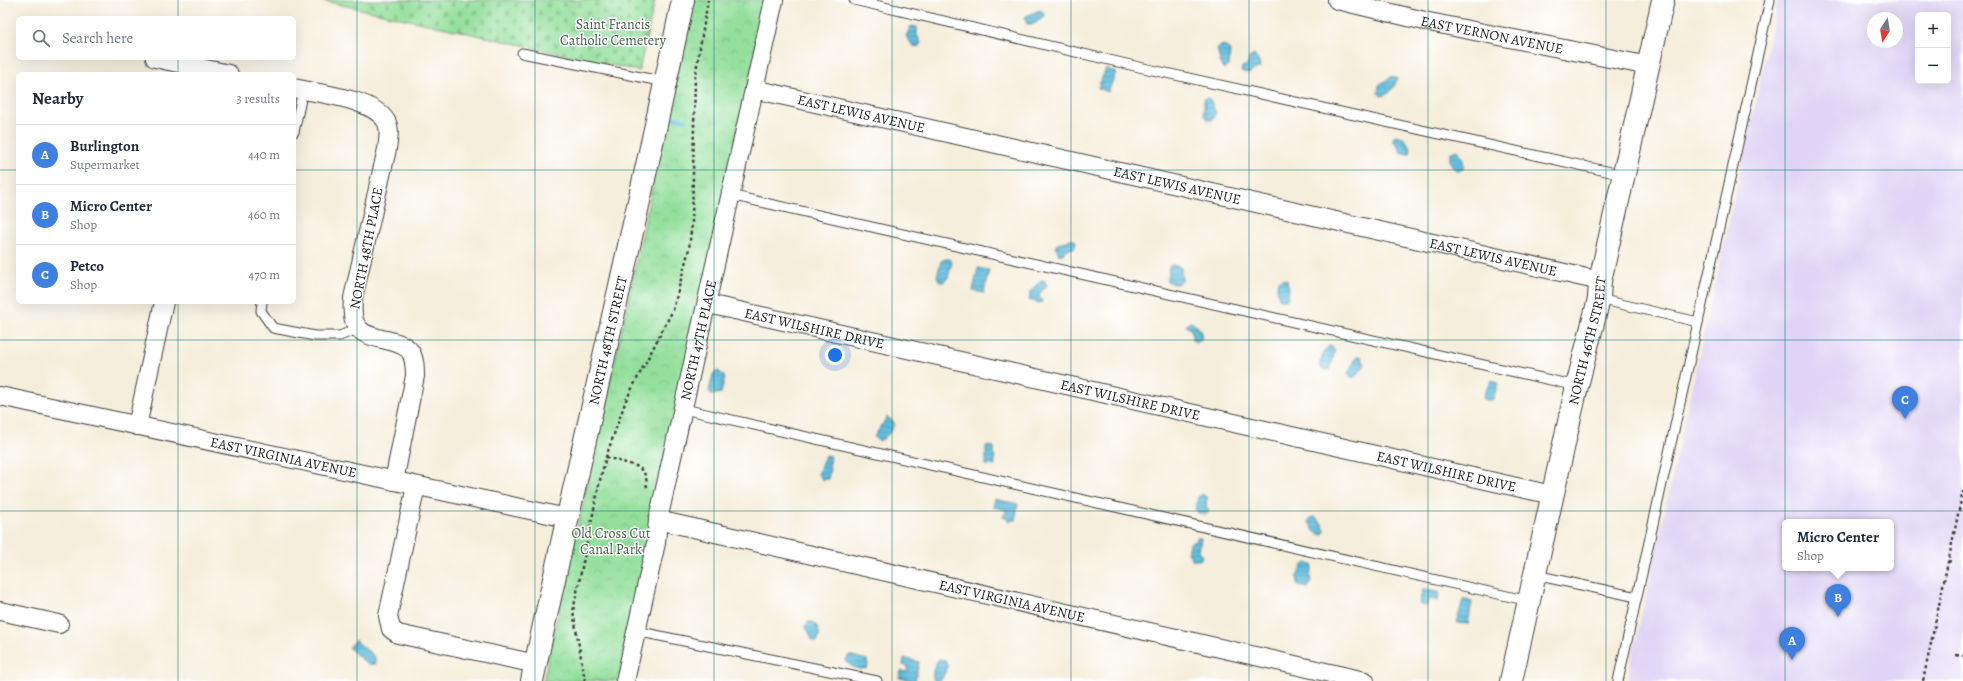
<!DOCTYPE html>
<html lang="en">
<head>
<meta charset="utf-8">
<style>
  body { margin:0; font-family:Alegreya,serif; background:#f2f2f3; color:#1f2937 }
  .controls { position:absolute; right:12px; top:12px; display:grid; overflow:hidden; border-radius:6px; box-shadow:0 4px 16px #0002 }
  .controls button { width:36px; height:36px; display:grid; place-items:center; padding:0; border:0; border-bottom:1px solid #e0e1e3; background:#fff; color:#1f2937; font:20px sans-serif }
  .compass { position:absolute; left:1867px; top:12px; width:36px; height:36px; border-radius:50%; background:#fff; box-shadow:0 4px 16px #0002; rotate:192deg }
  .you { position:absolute; left:835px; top:355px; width:14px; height:14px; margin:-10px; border:3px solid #fff; border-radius:50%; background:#1a73e8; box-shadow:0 0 0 6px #1a73e833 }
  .badge { display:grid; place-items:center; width:26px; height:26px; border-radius:50%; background:#7c3aed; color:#fff; font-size:13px; font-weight:700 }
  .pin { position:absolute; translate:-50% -33px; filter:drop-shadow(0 1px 2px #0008) }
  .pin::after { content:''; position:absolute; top:21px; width:14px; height:12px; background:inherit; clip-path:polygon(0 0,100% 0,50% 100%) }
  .popup { position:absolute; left:1782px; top:519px; width:112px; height:52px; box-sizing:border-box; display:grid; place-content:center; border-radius:6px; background:#fff; filter:drop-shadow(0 1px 3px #0005); font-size:13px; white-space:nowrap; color:#747a83 }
  .popup b { font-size:15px; color:#1f2937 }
  .popup::after { content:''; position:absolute; left:50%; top:100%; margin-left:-8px; border:8px solid transparent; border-top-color:#fff }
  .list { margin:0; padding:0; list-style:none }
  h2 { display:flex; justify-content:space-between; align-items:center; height:52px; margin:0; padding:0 16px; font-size:17px }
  h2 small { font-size:13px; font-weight:400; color:#747a83 }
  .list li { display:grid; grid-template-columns:26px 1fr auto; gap:12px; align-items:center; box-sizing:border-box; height:60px; padding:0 16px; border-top:1px solid #e0e1e3 }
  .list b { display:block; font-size:15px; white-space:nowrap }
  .list p { margin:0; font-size:13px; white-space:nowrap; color:#747a83 }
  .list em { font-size:13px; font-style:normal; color:#747a83 }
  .icon { flex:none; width:22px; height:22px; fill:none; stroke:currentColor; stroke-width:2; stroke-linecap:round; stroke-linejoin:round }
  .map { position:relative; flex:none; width:1963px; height:681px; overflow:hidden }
  .search { position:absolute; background:#fff; box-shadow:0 4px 16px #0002; left:16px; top:16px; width:280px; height:44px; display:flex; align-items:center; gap:10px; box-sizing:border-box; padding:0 14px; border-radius:6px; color:#747a83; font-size:15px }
  .panel { position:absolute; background:#fff; box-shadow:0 4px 16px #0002; left:16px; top:72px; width:280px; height:232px; border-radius:6px }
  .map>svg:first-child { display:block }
  .built { fill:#dfd4f5; fill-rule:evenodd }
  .cemetery { fill:url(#cemetery-stones); stroke:#587e5c }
  .park { fill:url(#park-crowns); stroke:#587e5c }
  .water { fill:url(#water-rules); stroke:#3e6c7d }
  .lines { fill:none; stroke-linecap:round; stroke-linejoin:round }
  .stream { stroke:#60bdde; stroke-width:4.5 }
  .service-casing { stroke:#3d3c39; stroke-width:11 }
  .minor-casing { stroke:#3d3c39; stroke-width:20 }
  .tertiary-casing { stroke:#3d3c39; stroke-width:24 }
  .path { stroke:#3d3c39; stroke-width:2.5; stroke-dasharray:3 3; stroke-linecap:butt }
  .service { stroke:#fff; stroke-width:9 }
  .minor { stroke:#fff; stroke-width:18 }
  .tertiary { stroke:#fff; stroke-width:22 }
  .grid { fill:none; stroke:#0f766e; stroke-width:1; stroke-opacity:0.55 }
  .labels { text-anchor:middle; stroke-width:3; stroke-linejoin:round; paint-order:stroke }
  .park-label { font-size:14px; fill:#466048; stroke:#fff }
  .street-label { font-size:14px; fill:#1c1c1c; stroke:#fff }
</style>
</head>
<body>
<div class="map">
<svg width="1963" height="681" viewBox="0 0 1963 681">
  <defs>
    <pattern id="cemetery-stones" width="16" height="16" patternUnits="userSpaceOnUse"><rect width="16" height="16" fill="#93df9b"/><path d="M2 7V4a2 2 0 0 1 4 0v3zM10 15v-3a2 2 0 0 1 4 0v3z" fill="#7ebf85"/></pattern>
    <pattern id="park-crowns" width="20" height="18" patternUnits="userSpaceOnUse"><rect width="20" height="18" fill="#93df9b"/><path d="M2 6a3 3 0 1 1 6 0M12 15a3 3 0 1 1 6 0" fill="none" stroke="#7ebf85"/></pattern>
    <pattern id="water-rules" width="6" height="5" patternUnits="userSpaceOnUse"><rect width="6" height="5" fill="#60bdde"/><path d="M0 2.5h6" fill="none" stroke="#53a2be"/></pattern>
  </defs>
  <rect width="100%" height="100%" fill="#fff"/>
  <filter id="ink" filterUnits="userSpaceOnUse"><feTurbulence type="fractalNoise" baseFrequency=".025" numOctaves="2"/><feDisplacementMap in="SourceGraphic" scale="8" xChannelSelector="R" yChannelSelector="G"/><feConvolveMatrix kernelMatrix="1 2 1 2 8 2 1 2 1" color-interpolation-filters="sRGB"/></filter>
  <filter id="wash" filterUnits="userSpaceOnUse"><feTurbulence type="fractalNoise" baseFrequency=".012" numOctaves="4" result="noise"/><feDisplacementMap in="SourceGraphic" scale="16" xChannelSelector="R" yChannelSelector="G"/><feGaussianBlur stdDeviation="0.9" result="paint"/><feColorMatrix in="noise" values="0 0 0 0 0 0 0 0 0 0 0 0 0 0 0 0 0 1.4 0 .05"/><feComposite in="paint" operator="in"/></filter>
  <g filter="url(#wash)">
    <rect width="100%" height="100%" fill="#f5eedc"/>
    <path class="built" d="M1778,0h185v681h-336zM1918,15h30v66h-30zM1873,18h24v24h-24zM1785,522h106v46h-106z"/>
    <polygon class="cemetery" points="319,0 655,0 639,71"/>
    <polygon class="park" points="692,0 766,0 618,681 543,681 622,329"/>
    <g class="water">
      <polygon points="1040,10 1044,13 1044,17 1034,24 1027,24 1025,18 1026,16"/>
      <polygon points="911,26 917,27 917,35 921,43 918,47 913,46 906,36"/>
      <polygon points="1223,45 1230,50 1229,66 1224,69 1221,66 1217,48"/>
      <polygon points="1254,55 1259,62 1260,67 1248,73 1241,71 1242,67 1248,65 1249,58"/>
      <polygon points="1106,68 1116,73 1108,92 1098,88"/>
      <path d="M1393,76l4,2c-2,9 -7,17 -16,18l-3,-3 1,-8z"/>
      <polygon points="1207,98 1210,99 1216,113 1212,120 1209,120 1204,116 1204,99"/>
      <path d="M1396,135c8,1 14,9 15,17l-2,2 -8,-1 -4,-9 -4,-3v-3z"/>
      <path d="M1458,150c4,4 7,13 5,19l-5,2c-7,-3 -10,-13 -7,-19z"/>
      <polygon points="1071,239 1076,241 1075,248 1065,250 1063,254 1059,255 1056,245"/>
      <polygon points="945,259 950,259 952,262 948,278 943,282 940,282 937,276 941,261"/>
      <polygon points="1171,265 1178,266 1182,269 1181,272 1182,280 1177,284 1172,284 1166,280 1169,274 1168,269"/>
      <polygon points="978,268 989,270 984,293 973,291"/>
      <path d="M1281,279l6,1 2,8 -1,10 -2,2 -7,-2c-2,-7 -4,-14 2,-19z"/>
      <polygon points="1041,280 1045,281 1047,286 1039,294 1040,298 1042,300 1041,303 1029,300 1031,291"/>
      <polygon points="1191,322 1199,328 1202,336 1200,341 1195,342 1192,339 1192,331 1186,326 1188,323"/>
      <path d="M1330,345l5,6 -5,19c-5,1 -9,0 -11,-5l6,-15z"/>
      <polygon points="1361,356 1365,365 1355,377 1350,377 1348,373 1357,357"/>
      <polygon points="718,371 725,376 721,393 712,395 709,391 713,374"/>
      <polygon points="1492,380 1498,383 1493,400 1486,400 1483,398 1485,391"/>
      <path d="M887,417l7,5c0,7 -9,18 -16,19l-4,-4z"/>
      <polygon points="986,446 994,447 995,466 986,465"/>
      <polygon points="825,455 830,456 831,458 829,467 830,469 828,479 823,480 818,474"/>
      <polygon points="1203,494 1207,498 1206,505 1209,512 1205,515 1198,513 1195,509 1198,497"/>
      <polygon points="995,499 1018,504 1015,520 1008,521 1008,518 1003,517 1007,510 993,507"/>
      <path d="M1314,517c6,3 10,8 11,15l-4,3 -7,-4 -5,-9 1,-4z"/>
      <polygon points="1197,537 1201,538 1199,552 1202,556 1200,560 1193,560 1188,553 1190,543 1197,540"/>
      <polygon points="1307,563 1313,566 1310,575 1311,583 1308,588 1298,586 1297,576 1303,565"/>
      <polygon points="1423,589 1440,593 1438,601 1430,599 1427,606 1419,604"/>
      <polygon points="1463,599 1472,602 1468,624 1458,623 1457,621"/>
      <path d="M808,622h5c6,4 8,14 4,20l-5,-2 -2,-6 -5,-8z"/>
      <polygon points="355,640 375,657 375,664 368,665 349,648"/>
      <path d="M849,655l18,5 1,5 -1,3c-9,3 -15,-1 -22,-7z"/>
      <polygon points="904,658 919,662 915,681 899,678 901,671 907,672 908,666 903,665"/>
      <path d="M939,659l6,1 3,7 -7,13 -7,1c-3,-6 0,-17 5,-22z"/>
    </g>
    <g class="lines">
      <polyline class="stream" points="664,115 686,120"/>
    </g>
  </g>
  <g filter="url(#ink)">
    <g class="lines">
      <g class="service-casing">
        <g id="service">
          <polyline points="854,0 1139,67 1624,175"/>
          <polyline points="522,53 665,82"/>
          <polyline points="294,132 303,90"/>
          <polyline points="730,195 1577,386"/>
          <polyline points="1599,299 1698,322"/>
          <polyline points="262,302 261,311 273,328 315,336 340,336 359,328"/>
          <polyline points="684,409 1529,601"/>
          <polyline points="1535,575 1637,597"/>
          <polyline points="636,631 877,681"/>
          <polyline points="1618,681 1770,0"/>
        </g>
      </g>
      <g class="minor-casing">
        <g id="minor">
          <path id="s1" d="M1337,0l92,22 220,44"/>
          <polyline points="155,58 229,74"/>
          <path d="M294,88c25,6 78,10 92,33 5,8 2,19 1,28l-34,149c0,5 -1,11 0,16 2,31 41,20 56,36 6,7 6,18 6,26l-21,105"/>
          <path id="s2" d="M754,89l846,192"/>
          <path id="s3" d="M708,304l844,191"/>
          <path id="s4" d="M0,396l567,122"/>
          <polyline points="137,426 164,302"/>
          <polyline points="416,486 388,616 391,629 398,634 536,664"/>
          <path id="s5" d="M658,520l707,161"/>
          <polyline points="0,611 59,624"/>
          <path id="s6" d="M625,681l31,-138 2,-23 116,-520"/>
        </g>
      </g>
      <g class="tertiary-casing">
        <g id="tertiary">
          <path id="s7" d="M532,681c48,-227 103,-453 151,-681"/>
          <path id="s8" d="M1511,681l66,-295 22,-87 1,-18 63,-281"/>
        </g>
      </g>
      <g class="path">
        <polyline points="606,457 639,467 646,476 647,490"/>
        <polyline points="1948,561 1954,562"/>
        <polyline points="1956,655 1963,656"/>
        <polyline points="585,681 573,611 600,480 606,457 626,400 673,310 689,249 692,222 695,77 708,0"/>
        <polyline points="1923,681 1963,491"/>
      </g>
      <use href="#service" class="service"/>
      <use href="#minor" class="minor"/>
      <use href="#tertiary" class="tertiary"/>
    </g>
  </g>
  <path class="grid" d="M178,0v18M357,0v681M535,0v681M714,0v681M892,0v681M1071,0v681M1249,0v681M1428,0v681M1606,0v681M1785,0v681M178,58v16M0,170h18M294,170h1669M178,302v379M0,340h1963M0,511h1963"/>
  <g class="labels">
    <g class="park-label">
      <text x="613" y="29">Saint Francis<tspan x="613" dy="16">Catholic Cemetery</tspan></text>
      <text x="611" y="538">Old Cross Cut<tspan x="611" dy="16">Canal Park</tspan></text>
    </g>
    <g class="street-label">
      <text dy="5" stroke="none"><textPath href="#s1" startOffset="159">EAST VERNON AVENUE</textPath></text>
      <text dy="5" stroke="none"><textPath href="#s2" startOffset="110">EAST LEWIS AVENUE</textPath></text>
      <text dy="5" stroke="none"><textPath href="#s2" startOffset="434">EAST LEWIS AVENUE</textPath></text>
      <text transform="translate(366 248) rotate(-79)" y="5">NORTH 48TH PLACE</text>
      <text dy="5" stroke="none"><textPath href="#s2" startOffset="758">EAST LEWIS AVENUE</textPath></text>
      <text dy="5" stroke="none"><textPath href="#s3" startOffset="109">EAST WILSHIRE DRIVE</textPath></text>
      <text dy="5" stroke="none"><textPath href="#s8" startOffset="349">NORTH 46TH STREET</textPath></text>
      <text dy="5" stroke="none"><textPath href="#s7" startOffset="349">NORTH 48TH STREET</textPath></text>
      <text dy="5" stroke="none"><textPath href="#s6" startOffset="349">NORTH 47TH PLACE</textPath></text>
      <text dy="5" stroke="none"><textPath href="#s3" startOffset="433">EAST WILSHIRE DRIVE</textPath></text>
      <text dy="5" stroke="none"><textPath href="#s4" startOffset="290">EAST VIRGINIA AVENUE</textPath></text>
      <text dy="5" stroke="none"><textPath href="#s3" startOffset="757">EAST WILSHIRE DRIVE</textPath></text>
      <text dy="5" stroke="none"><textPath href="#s5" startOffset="363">EAST VIRGINIA AVENUE</textPath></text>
    </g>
  </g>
</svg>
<div class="controls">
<button>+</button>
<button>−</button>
</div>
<svg class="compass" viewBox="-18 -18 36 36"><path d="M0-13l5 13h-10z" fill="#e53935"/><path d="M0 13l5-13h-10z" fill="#747a83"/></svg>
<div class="you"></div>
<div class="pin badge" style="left:1792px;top:660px;background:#3f7fe0">A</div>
<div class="pin badge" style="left:1838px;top:617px;background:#3f7fe0">B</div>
<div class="popup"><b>Micro Center</b>Shop</div>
<div class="pin badge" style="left:1905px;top:419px;background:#3f7fe0">C</div>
<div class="search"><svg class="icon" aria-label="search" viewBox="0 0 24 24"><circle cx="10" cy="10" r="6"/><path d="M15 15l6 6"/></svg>Search here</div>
<section class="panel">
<h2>Nearby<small>3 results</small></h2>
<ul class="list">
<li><span class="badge" style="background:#3f7fe0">A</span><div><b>Burlington</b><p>Supermarket</p></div><em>440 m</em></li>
<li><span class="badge" style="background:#3f7fe0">B</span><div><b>Micro Center</b><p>Shop</p></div><em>460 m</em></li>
<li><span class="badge" style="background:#3f7fe0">C</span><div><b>Petco</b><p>Shop</p></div><em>470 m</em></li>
</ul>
</section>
</div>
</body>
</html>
